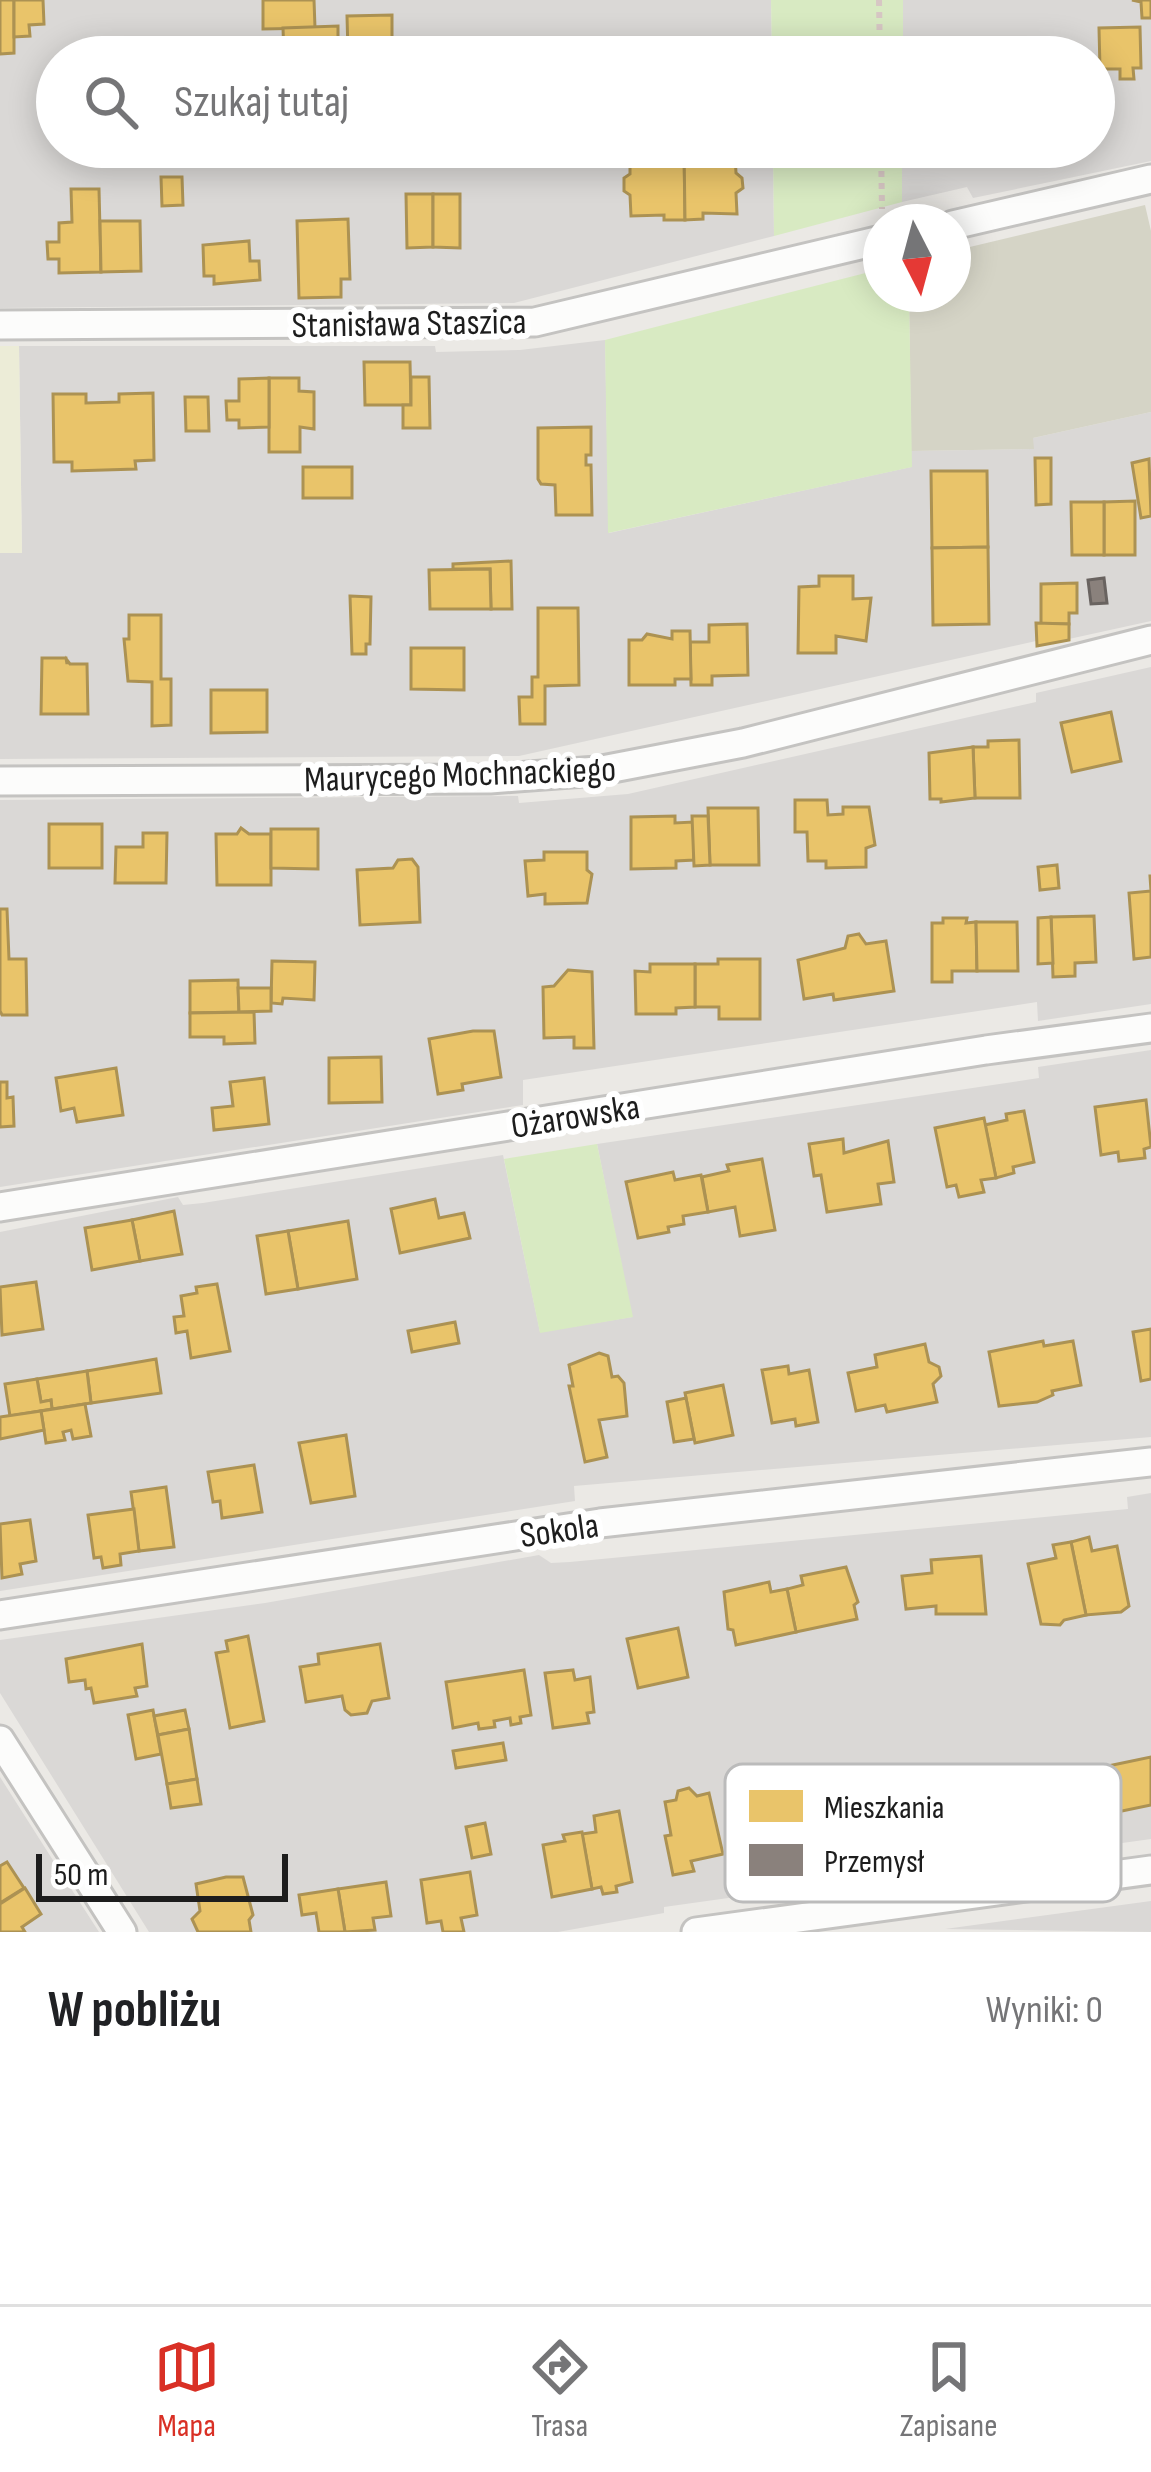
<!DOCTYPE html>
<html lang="pl">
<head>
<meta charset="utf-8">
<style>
  body { margin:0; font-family:"Sofia Sans Condensed",sans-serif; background:#f2f2f2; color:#202124 }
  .compass { position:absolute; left:863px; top:204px; width:108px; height:108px; border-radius:50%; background:#fff; box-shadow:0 6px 30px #0003; rotate:174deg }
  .scale { position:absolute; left:36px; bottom:30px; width:252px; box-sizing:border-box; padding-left:12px; border:6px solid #1d1d1d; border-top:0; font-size:33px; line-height:42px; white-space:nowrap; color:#1d1d1d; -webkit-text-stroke:9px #fff; paint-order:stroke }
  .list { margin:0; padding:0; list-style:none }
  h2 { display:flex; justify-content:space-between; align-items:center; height:156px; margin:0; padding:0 48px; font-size:51px }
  h2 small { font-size:39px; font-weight:400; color:#757577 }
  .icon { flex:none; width:66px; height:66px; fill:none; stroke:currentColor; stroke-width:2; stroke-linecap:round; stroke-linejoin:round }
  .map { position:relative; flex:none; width:1151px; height:1932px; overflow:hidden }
  .search { position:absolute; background:#fff; box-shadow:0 6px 30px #0003; left:36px; right:36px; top:36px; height:132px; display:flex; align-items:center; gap:30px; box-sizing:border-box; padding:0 42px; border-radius:66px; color:#757577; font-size:45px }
  .sheet { height:372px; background:#fff }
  nav { display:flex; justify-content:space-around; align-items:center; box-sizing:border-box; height:168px; border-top:3px solid #e0e0e0; background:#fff; font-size:33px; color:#757577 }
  nav a { display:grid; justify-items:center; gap:6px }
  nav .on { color:#d93025 }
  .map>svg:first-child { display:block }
  .residential { fill:#dad8d6 }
  .construction { fill:#d5d4c6 }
  .farmland { fill:#ececd7 }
  .grass { fill:#d8eac2 }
  .homes { fill:#e9c46a; stroke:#ac9253; stroke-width:3 }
  .industry { fill:#8a817c; stroke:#696360; stroke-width:3 }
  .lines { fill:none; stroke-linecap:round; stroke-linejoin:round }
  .minor-casing { stroke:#c4c3c1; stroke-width:33 }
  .path { stroke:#d7c7c4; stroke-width:6; stroke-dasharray:6 6; stroke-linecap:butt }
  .minor { stroke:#fcfcfb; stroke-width:27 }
  .labels { text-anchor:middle; stroke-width:12; stroke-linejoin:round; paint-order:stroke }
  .street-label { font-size:36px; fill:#1d1d1d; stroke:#fff }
  .key { fill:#fff; stroke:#bbb; stroke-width:3 }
  .key-label { font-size:33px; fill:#1d1d1d }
</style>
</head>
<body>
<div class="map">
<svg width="1151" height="1932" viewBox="0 0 1151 1932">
  <rect width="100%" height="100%" fill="#ebe9e5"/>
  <g class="residential">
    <polygon points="0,0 771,0 772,57 57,57 57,147 773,147 774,236 514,303 0,308"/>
    <polygon points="903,0 1151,0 1151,161 973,198 967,187 902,202 902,147 1094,147 1094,57 903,57"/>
    <polygon points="605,340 609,533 911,467 911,451 1033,449 1033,438 1151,412 1151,621 1037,646 1036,641 519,756 0,759 0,553 22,552 19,346 435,346 436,352 520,350"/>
    <polygon points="1151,667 1151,1004 1038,1021 1037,1002 523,1080 523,1105 0,1187 0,800 518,796 519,803 628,794 1036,702 1036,693"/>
    <polygon points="1151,1050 1151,1437 574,1486 575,1501 0,1591 0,1232 178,1197 183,1205 203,1203 503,1155 540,1332 632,1317 597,1144 1039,1078 1038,1067"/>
    <polygon points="1151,1493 1151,1839 664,1907 664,1913 558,1932 149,1932 0,1693 0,1640 265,1603 539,1555 551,1563 570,1562 1128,1509 1127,1497"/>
    <polygon points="0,1777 70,1887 99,1932 0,1932"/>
    <polygon points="1151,1901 1151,1932 945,1929"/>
  </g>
  <polygon class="construction" points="1145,205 1151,231 1151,412 1033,438 1034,449 911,451 909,294 953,294 953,251"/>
  <polygon class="farmland" points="0,346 19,346 22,553 0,553"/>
  <g class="grass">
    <polygon points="771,0 903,0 903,57 772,57"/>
    <polygon points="773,147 902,147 902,202 774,236"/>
    <polygon points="881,269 881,294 909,294 912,467 608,533 605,340"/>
    <polygon points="597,1144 633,1317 540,1333 504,1159"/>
  </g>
  <g class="homes">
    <polygon points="0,0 14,0 14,53 0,54"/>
    <polygon points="14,0 43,0 44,24 29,25 30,36 14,37"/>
    <polygon points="263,0 314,0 315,28 263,29"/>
    <polygon points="1132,0 1151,0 1151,18 1142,18 1141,2"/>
    <polygon points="392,15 392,51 348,52 347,16"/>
    <polygon points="338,26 338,57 284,57 283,28"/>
    <polygon points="1140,27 1141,68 1133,68 1134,79 1120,79 1120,69 1100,69 1099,28"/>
    <polygon points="311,147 335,147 335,153 309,153"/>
    <polygon points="658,147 684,147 685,220 664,220 664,215 631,216 630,195 624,191 624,178 630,174 630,152 658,151"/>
    <polygon points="684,147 708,147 708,155 735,154 736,173 742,178 743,188 736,193 737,214 703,213 703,219 685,220"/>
    <polygon points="161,177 182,177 183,205 162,206"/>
    <polygon points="71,189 99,189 101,272 59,273 59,259 48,259 47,242 59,242 59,223 72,222"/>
    <polygon points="406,194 433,194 433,247 407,248"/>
    <polygon points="433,194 460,194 460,248 433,247"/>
    <polygon points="348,219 350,279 341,279 341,297 299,298 297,221"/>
    <polygon points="100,221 140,221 141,271 101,272"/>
    <polygon points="249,241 250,261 259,261 260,280 214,284 214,276 204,276 203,245"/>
    <polygon points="364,362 410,362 411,405 365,405"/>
    <polygon points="411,377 429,377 430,428 403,428 403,405 411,405"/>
    <polygon points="269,378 299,378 299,391 314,392 314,429 300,427 300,452 269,452"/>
    <polygon points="269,378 269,427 239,428 239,420 227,420 226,401 239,401 239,379"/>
    <polygon points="153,393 154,460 135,461 136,469 72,471 72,462 54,462 53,394 86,394 86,403 119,402 119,394"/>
    <polygon points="185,397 208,397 209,431 186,431"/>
    <polygon points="591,427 591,455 586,455 586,465 591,465 592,515 556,515 555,485 541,484 538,479 538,428"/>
    <polygon points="1035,458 1051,458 1051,504 1036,505"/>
    <polygon points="1149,459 1151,516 1141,518 1132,463"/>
    <rect x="303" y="467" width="49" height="31"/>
    <polygon points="931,471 987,471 988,547 932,548"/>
    <polygon points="1135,501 1135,555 1104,555 1104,502"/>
    <polygon points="1071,502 1104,502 1104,555 1072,555"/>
    <polygon points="988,547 989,624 933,625 932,548"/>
    <polygon points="511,561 512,609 491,609 490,569 453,569 453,564"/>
    <polygon points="490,569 491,609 430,609 429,570"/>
    <polygon points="819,576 853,576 853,599 871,598 866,641 836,636 836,653 798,653 799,587 819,586"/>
    <polygon points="1077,583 1077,613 1069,613 1069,624 1041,624 1041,584"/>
    <polygon points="350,596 371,597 370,644 366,644 366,654 352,654"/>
    <polygon points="538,608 578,608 579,685 545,686 545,724 520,724 519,697 532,697 532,677 538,677"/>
    <polygon points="129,615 161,615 161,679 171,679 171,725 152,726 152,682 128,681 124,639 129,639"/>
    <polygon points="1036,623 1069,624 1069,640 1037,646"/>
    <polygon points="747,624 748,675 712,676 712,685 691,685 690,642 709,642 709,625"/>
    <polygon points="672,631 690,631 691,679 675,679 675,685 629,685 629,640 642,640 647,634 672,639"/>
    <polygon points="411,648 464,648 464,690 411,689"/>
    <polygon points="42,658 66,658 67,664 67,660 70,664 87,664 88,714 41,714"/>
    <polygon points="211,690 267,690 267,732 211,733"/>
    <polygon points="1111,712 1121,761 1072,772 1061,723"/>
    <polygon points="1019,740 1020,798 975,798 973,747 988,747 988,741"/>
    <polygon points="973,747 975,798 941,802 941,799 930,799 929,753"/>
    <polygon points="795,800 827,800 828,815 843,814 843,807 869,807 875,845 866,848 866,867 826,868 826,861 808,861 807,832 795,832"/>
    <polygon points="708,808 758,808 759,865 710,865"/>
    <polygon points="675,816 675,823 693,822 694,860 676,861 676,868 631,869 631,817"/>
    <polygon points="692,816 708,816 710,865 694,866"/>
    <rect x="49" y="824" width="53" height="44"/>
    <polygon points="241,828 249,834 271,834 271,885 217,885 216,834 237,834"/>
    <polygon points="271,829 318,829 318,869 271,868"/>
    <polygon points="143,833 167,833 166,883 115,883 116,847 143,847"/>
    <polygon points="544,852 587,852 587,870 592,874 587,903 545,904 545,894 528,896 525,861 544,860"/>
    <polygon points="412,859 418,867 420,922 360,925 357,870 393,868 398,860"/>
    <polygon points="1057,865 1059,888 1040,890 1038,867"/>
    <polygon points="1150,876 1151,876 1151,957 1134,959 1129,893 1151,891"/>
    <polygon points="0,909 7,909 9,959 26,959 27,1015 2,1015 0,1011"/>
    <polygon points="1094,916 1096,962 1075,963 1075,976 1053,977 1051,917"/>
    <polygon points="1051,917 1053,963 1038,964 1038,918"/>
    <polygon points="943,918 967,918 966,923 976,922 977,971 952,971 952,982 932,982 932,923 943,923"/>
    <polygon points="976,922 1017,922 1018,971 977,971"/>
    <polygon points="859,934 866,944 886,941 894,991 834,1000 833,994 804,999 798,960 845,948 848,936"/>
    <polygon points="718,959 760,959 760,1019 719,1019 719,1007 695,1007 695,964 718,964"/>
    <polygon points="272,961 315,962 314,1000 283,998 282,1004 271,1003"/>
    <polygon points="650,964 695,964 695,1007 676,1008 676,1014 636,1014 635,971 650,972"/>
    <polygon points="568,970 592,972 594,1048 574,1048 574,1037 544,1038 543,987 554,986"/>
    <polygon points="238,980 239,1012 190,1013 190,981"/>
    <polygon points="238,988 271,988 271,1011 239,1012"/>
    <polygon points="254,1012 255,1043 224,1044 224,1037 190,1037 190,1013"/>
    <polygon points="473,1031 494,1031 501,1077 462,1084 463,1090 438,1094 429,1039"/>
    <polygon points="381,1057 382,1102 329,1103 329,1058"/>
    <polygon points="116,1068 123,1115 77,1122 74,1108 61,1111 56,1078"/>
    <polygon points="264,1078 269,1124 214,1130 212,1108 233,1106 230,1082"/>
    <polygon points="0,1082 7,1082 7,1098 13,1097 14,1126 0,1127"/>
    <polygon points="1146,1100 1151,1147 1144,1149 1145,1158 1119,1161 1118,1152 1101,1155 1095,1107"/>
    <polygon points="1024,1111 1034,1162 1013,1167 1014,1173 996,1178 985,1125 1007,1120 1006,1114"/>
    <polygon points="984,1118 996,1178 981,1180 984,1192 959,1197 956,1185 947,1187 935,1128"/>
    <polygon points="843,1139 844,1153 888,1141 894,1182 878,1184 881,1204 827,1212 821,1175 814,1176 809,1144"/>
    <polygon points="762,1159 775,1230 740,1236 735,1207 708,1212 702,1177 729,1171 727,1165"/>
    <polygon points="673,1172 675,1180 701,1175 708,1212 683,1216 684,1224 668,1227 669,1232 638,1238 626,1182"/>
    <polygon points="435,1199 439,1218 464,1213 470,1238 400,1253 391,1209"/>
    <polygon points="174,1211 182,1254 140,1261 132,1220"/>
    <polygon points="132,1220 140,1261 92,1270 85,1228"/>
    <polygon points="348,1221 357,1279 298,1289 288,1231"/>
    <polygon points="288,1231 298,1289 266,1294 257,1236"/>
    <polygon points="36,1282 43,1329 2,1335 0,1287"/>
    <polygon points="217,1284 230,1351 191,1358 187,1331 176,1333 174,1317 184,1316 181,1296 197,1293 196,1287"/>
    <polygon points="455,1322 459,1343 412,1352 408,1331"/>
    <polygon points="1151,1329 1151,1379 1141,1381 1133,1332"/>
    <polygon points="1043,1341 1044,1346 1073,1341 1081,1385 1052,1391 1053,1395 1037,1402 999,1406 989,1352"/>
    <polygon points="925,1344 929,1362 939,1367 941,1376 933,1384 937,1402 887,1412 885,1405 856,1411 848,1373 877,1367 875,1355"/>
    <polygon points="599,1353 608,1356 612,1377 618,1376 624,1383 627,1416 599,1420 607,1457 585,1462 569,1386 573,1386 569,1365"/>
    <polygon points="156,1359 161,1393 91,1403 87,1371"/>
    <polygon points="788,1366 789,1374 809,1370 818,1422 796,1426 795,1419 772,1423 762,1370"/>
    <polygon points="87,1371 91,1403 52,1409 51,1400 41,1402 37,1379"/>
    <polygon points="37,1379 41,1402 51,1400 52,1409 10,1416 5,1384"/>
    <polygon points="723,1385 733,1435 695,1443 685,1393"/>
    <polygon points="686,1398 694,1439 674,1442 667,1402"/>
    <polygon points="85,1404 91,1436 73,1439 71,1430 63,1432 65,1440 46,1443 41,1411"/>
    <polygon points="41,1411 44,1430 0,1439 0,1417"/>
    <polygon points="346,1435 355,1496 311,1503 299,1443"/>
    <polygon points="254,1465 262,1512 222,1518 220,1501 213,1502 208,1472"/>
    <polygon points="166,1487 174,1547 139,1551 131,1492"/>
    <polygon points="134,1509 139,1551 120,1554 121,1565 103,1568 101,1557 94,1558 88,1515"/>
    <polygon points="30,1520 36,1561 20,1564 22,1574 2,1578 0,1524"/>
    <polygon points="1089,1537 1092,1551 1117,1546 1129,1606 1121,1612 1086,1615 1071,1542"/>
    <polygon points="1071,1542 1086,1615 1064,1620 1060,1625 1041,1624 1028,1564 1056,1558 1053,1545"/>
    <polygon points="981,1556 986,1614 936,1614 936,1606 906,1609 902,1576 932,1573 931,1560"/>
    <polygon points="846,1567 858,1602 854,1605 857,1619 796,1632 787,1589 803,1585 801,1576"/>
    <polygon points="769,1582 771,1592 787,1589 796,1632 736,1645 733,1630 728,1629 724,1592"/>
    <polygon points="678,1628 688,1677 638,1688 627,1639"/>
    <polygon points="248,1636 264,1721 230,1728 216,1653 228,1651 226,1641"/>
    <polygon points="142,1644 147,1686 135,1688 137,1696 94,1703 91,1688 86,1689 85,1680 69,1682 66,1659"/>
    <polygon points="380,1644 389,1698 372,1701 367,1713 351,1715 345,1710 342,1696 306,1702 300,1667 319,1664 318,1654"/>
    <polygon points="524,1670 531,1715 520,1717 521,1723 511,1725 510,1718 494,1721 495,1727 479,1729 478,1723 453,1728 446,1682"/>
    <polygon points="573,1670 575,1680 590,1677 594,1712 587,1713 589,1723 553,1728 545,1673"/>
    <polygon points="153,1710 161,1754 136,1759 128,1715"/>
    <polygon points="185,1710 189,1729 158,1735 154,1716"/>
    <polygon points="189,1729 197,1779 167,1784 158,1735"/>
    <polygon points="503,1743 506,1760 456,1768 453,1751"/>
    <polygon points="1151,1757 1151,1805 1098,1816 1089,1770"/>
    <polygon points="197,1779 201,1804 171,1808 167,1784"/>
    <polygon points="689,1788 697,1796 709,1793 723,1854 691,1861 694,1871 673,1875 665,1836 671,1835 665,1802 676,1800 678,1791"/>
    <polygon points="619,1811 632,1882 616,1886 617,1892 603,1894 601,1887 592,1889 582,1834 596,1832 594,1816"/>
    <polygon points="485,1823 491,1854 472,1858 466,1827"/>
    <polygon points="582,1832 592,1889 552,1897 543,1845 565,1841 563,1835"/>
    <polygon points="7,1862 24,1888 0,1903 0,1866"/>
    <polygon points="470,1872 477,1915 461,1918 464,1932 443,1932 441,1921 427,1923 421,1880"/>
    <polygon points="226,1877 243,1877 253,1915 249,1920 251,1932 198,1932 192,1919 200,1911 196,1884"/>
    <polygon points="386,1882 391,1916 373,1918 375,1930 345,1932 338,1889"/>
    <polygon points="25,1888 41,1914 22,1927 25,1932 0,1932 0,1904"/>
    <polygon points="338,1889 345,1932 319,1932 316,1913 302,1915 299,1895"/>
  </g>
  <polygon class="industry" points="1104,578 1107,603 1091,604 1088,580"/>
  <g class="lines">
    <g class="minor-casing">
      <g id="minor">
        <polyline points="953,225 1151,179"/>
        <polyline points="0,325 535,322 881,240"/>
        <polyline points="0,781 490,779 597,771 743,743 1151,640"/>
        <polyline points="0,1207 986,1050 1151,1028"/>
        <polyline points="0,1615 600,1523 1151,1462"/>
        <polyline points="0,1740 122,1932"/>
        <polyline points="696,1932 1151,1870"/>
      </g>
    </g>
    <g class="path">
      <polyline points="879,0 880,57"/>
      <polyline points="881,147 882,209"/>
    </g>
    <use href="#minor" class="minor"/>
  </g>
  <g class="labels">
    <g class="street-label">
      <text transform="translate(409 322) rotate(-1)" y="13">Stanisława Staszica</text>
      <text transform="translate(460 773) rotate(-2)" y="13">Maurycego Mochnackiego</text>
      <text transform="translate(575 1115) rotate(-9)" y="13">Ożarowska</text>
      <text transform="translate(559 1529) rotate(-8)" y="13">Sokola</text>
    </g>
  </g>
  <rect x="725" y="1764" width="396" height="138" rx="18" class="key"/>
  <rect x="749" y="1790" width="54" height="32" fill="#e9c46a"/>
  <rect x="749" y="1844" width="54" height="32" fill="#8a817c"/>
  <g class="key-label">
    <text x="824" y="1818">Mieszkania</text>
    <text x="824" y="1872">Przemysł</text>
  </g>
</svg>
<svg class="compass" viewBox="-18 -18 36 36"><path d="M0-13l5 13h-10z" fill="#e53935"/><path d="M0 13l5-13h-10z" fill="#757577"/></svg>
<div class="scale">50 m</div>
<div class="search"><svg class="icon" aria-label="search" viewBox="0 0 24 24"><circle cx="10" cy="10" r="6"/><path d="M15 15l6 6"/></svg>Szukaj tutaj</div>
</div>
<section class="sheet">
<h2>W pobliżu<small>Wyniki: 0</small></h2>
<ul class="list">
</ul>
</section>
<nav>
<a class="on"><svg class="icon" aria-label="map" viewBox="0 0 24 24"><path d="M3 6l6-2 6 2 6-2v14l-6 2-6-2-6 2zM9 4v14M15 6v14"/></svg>Mapa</a>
<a><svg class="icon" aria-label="directions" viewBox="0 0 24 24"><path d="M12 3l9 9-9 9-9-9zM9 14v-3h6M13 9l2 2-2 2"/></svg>Trasa</a>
<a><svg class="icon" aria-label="saved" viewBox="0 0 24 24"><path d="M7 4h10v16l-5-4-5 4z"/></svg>Zapisane</a>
</nav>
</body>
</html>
